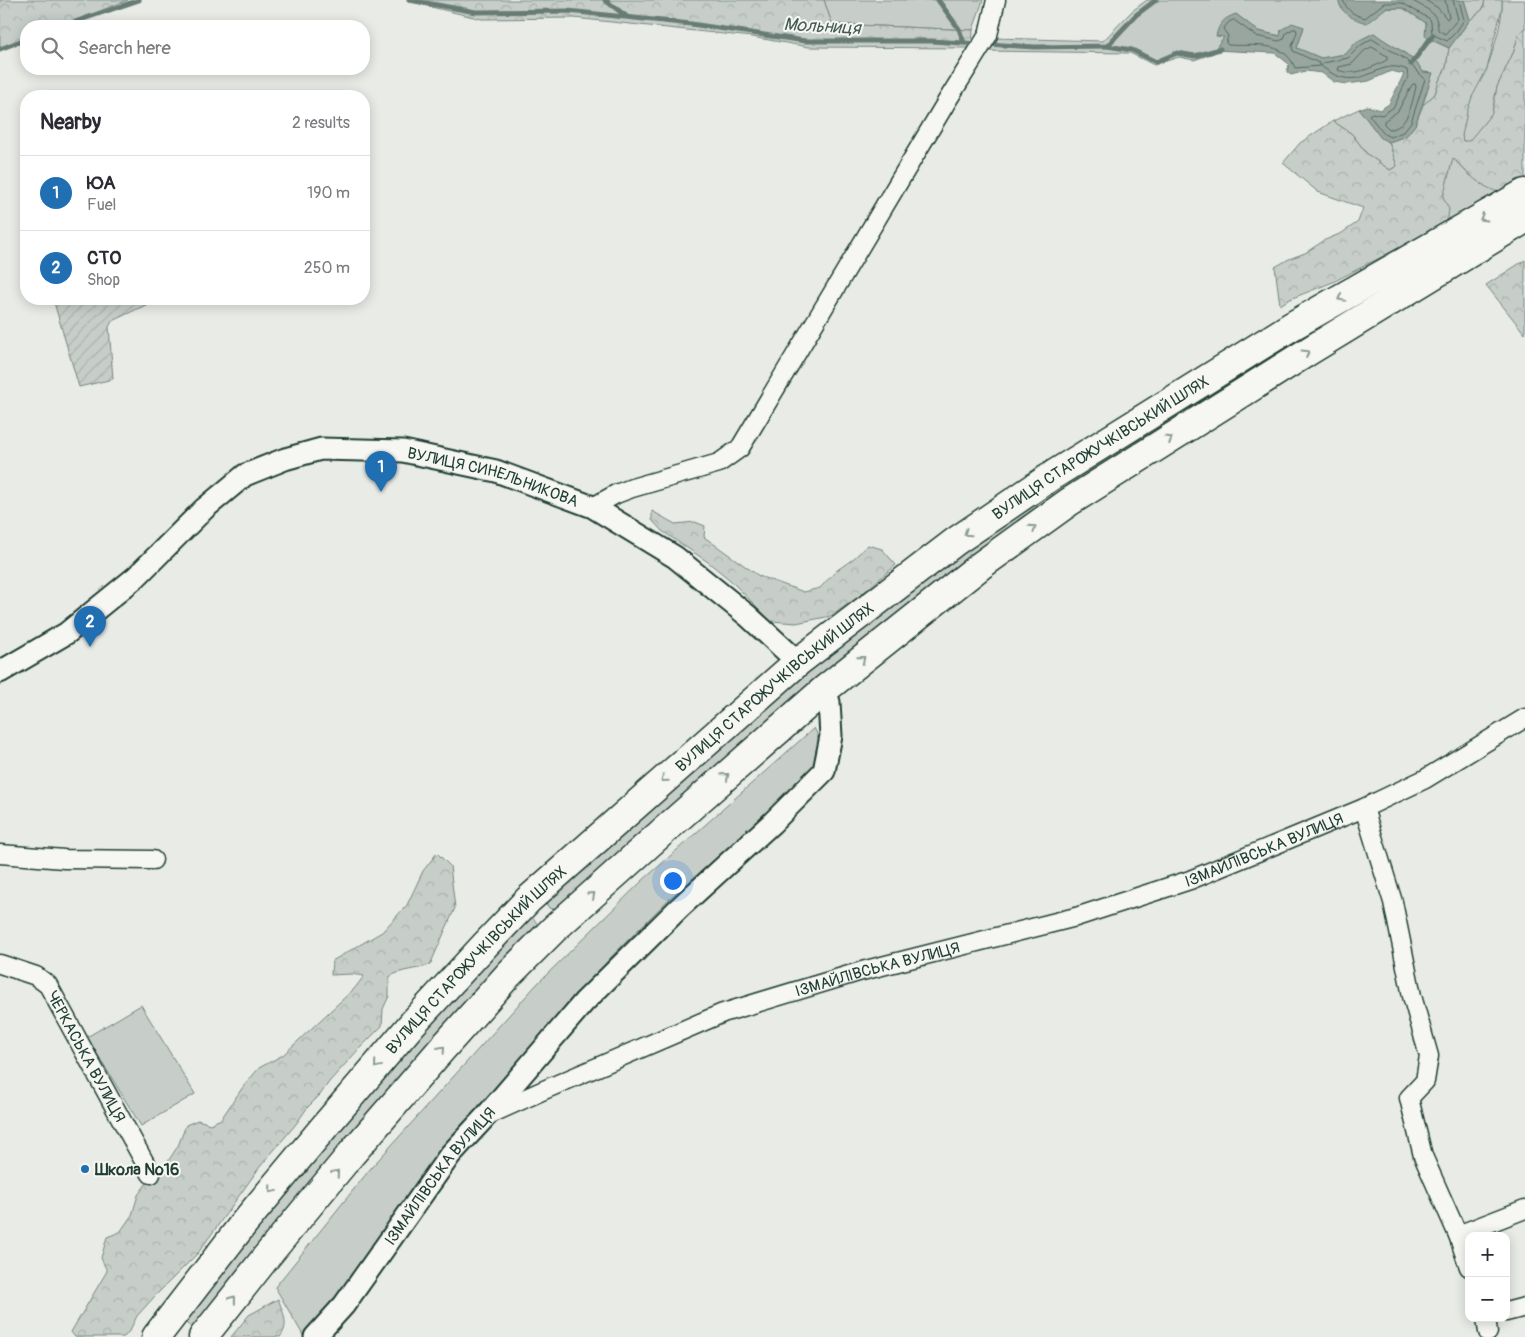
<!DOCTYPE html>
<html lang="en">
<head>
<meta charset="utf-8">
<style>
  body { margin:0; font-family:Pangolin,sans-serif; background:#f7f7f7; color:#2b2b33 }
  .controls { position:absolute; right:15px; bottom:15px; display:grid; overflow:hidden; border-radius:10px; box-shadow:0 2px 12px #0003 }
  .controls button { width:45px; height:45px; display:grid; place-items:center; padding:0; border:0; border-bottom:1px solid #e1e1e2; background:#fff; color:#2b2b33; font:25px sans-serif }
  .you { position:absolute; left:672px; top:880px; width:18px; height:18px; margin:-12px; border:4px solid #fff; border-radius:50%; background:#1a73e8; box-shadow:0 0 0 8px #1a73e833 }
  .badge { display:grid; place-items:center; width:32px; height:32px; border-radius:50%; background:#1f6fb2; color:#fff; font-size:16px; font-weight:700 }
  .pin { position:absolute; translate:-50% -41px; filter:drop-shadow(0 1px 2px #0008) }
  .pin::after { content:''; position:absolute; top:26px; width:18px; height:15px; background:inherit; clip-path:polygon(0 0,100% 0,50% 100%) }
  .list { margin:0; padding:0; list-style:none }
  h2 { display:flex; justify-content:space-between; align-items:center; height:65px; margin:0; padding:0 20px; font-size:21px }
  h2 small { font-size:16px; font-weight:400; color:#7c7c81 }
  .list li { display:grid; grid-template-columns:32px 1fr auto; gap:15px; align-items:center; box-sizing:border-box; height:75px; padding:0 20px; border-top:1px solid #e1e1e2 }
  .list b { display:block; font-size:19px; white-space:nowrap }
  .list p { margin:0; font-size:16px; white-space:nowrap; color:#7c7c81 }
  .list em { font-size:16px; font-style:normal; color:#7c7c81 }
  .icon { flex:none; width:28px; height:28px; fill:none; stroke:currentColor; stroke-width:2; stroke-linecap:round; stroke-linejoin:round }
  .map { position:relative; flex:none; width:1525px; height:1337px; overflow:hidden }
  .search { position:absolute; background:#fff; box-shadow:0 2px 12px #0003; left:20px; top:20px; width:350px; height:55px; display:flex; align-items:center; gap:12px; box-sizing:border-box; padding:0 18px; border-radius:20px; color:#7c7c81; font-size:19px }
  .panel { position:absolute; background:#fff; box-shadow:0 2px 12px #0003; left:20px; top:90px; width:350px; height:215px; border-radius:20px }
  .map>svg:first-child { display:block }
  .grass { fill:#c7cec9; stroke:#73867e }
  .forest { fill:url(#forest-crowns); stroke:#73867e }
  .garden { fill:url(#garden-furrows); stroke:#73867e }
  .water { fill:#99a6a0; stroke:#687c75 }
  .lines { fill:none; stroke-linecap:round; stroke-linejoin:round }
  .shore { stroke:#50675f; stroke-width:1 }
  .stream { stroke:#687c75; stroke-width:5 }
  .minor-casing { stroke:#1f3d34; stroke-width:21 }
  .tertiary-casing { stroke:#1f3d34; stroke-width:25 }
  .primary-casing { stroke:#1f3d34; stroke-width:31 }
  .minor { stroke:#f6f6f2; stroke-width:18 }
  .tertiary { stroke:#f6f6f2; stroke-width:21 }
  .primary { stroke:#f6f6f2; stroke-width:28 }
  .oneway { stroke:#8a9a93 }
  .poi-dot { fill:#1f6fb2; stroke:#f6f6f2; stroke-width:2 }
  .labels { text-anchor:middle; stroke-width:4; stroke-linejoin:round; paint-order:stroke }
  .street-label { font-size:16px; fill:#1f3d34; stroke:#f6f6f2 }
  .poi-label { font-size:16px; font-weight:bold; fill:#1f3d34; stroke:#f6f6f2; text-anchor:start }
  .water-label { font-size:18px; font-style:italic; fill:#445c54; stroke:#f6f6f2 }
</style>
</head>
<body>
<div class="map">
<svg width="1525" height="1337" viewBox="0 0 1525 1337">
  <defs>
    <pattern id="forest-crowns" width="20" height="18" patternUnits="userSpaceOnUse" patternTransform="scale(1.25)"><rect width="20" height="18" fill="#c7cec9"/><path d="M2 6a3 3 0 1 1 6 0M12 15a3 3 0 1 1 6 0" fill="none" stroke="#aab2ad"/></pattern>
    <pattern id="garden-furrows" width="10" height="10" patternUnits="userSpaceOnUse" patternTransform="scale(1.25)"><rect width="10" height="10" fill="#c7cec9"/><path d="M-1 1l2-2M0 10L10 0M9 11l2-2" fill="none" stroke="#aab2ad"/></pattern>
  </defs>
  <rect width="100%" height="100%" fill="#e9ebe7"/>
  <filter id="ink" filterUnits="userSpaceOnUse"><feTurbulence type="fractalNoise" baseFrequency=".02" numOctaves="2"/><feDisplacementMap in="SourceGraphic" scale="10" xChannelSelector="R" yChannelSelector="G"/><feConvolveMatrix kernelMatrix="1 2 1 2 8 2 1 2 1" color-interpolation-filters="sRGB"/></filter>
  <g filter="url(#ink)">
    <g class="grass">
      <polygon points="824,0 983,0 973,30 832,24"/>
      <path d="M1147,0h191l4,10 61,-2 24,15 4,17 18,8 -3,20 -7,13 -4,13 -12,11 9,-32 -9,-1c-10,-19 -33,-26 -49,-39l-18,9 -10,12 -25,4 -24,-10 7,-21 -23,3v6l-23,-5 -22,-17 -11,22 -11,14v3l-20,7 -15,-3 -25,8 -24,-12 -145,-2 9,-13 109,3 29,-30z"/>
      <polygon points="1464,0 1485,0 1483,9 1470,20"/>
      <path d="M1502,0h23v28l-6,5 -5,18 -17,36 -5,26 -23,29 -6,-1c-5,-17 7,-44 16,-59 2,-5 6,-9 8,-14 7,-20 16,-46 15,-68z"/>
      <polygon points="1359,109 1381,138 1389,142 1397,166 1390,170 1367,154 1352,134 1333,121"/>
      <polygon points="1453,158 1468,174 1500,193 1447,223 1443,197"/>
      <polygon points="1046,488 1054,495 1055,505 558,911 549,908 544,900 803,671"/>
      <path d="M814,728c12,19 -3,40 -13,57l-133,115 -57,57 -167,196 -91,128 -50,54 -28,-48 96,-119 167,-185 103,-101z"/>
      <path d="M525,915c9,3 12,6 14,15l-339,396 -8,2 -6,-5v-10l145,-180z"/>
      <polygon points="141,1005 195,1094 141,1126 87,1037"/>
    </g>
    <g class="forest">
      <polygon points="0,0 128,0 61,26 26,26 26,40 0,50"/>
      <polygon points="409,0 824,0 832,24 973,30 972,48 809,47 752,37 574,18 482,19 427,6"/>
      <path d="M1485,0h17v8l-15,61 -15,28 -5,15 -5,24 1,5h6l23,-28 5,-26 17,-36 5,-18 6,-5v152l-24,13c-21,-6 -34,-20 -48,-35l-10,39 6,12 -2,14 -114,59 -43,17 -10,6 -5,-38 14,-8 16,-6 20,-13 17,-7 16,-11 5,-14 -45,-16 -35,-29 17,-20 33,-22 19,13 15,20 23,16 7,-4 -8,-24 17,-6 9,-11 8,-20 12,-11 4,-13 7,-13 3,-20 21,-28 13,-11z"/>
      <polygon points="1525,260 1525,334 1486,285"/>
      <polygon points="652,511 675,524 695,522 705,526 704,537 759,576 804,592 820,588 836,571 853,559 868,545 882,549 896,565 858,597 831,616 796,623 771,621 729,579 708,562 662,531 652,520"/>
      <path d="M437,853l13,13 5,42 -25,57c-14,5 -28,4 -41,12v19l-6,13 -1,17 -24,24 -29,32 -9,13 -13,13 -11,16 -37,44 -61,85 -43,43 -18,20 -7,14 -6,7h-49l-4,-5 36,-61 -6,-13 6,-21 13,-5 12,-17 6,-20 14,-19 13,-10 13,-20 8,-21 12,-5 12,4 11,-5 22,-32 16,-19 24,-13 72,-67 9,-12 -13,-2 -20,1 1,-14 50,-29 25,-27 16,-34z"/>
      <path d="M278,1299c5,13 12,26 2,38h-49l18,-22z"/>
    </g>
    <polygon class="garden" points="53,299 148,299 150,303 112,321 109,327 113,379 79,387"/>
    <g class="water">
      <path d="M1338,0h126l6,20 -21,28 -24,-12 1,-13 -23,-15h-17l-19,15c-15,-4 -24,-8 -29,-23z"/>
      <path d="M1236,14l22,17 22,5 1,-6 11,-7 12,4 -7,21 24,10 25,-4 10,-12 18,-9c16,13 38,20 49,39l10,1 -18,52 -9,11 -17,6 -8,-4 -22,-29 8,-3 13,4 9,-6 15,-30 -13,-3 -22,10 -22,3 -13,-2 -12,-9 -16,-2 -15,4 -4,-3 2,-8 -14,-11 -61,-3 10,-13 -8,-1c3,-13 8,-18 20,-22z"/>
    </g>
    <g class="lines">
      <g class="shore">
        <path d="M1343,0c4,11 11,15 22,18l19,-15h18l28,16 1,3 1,12 15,7 9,-9 8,-12 -5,-20"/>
        <path d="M1411,0c15,9 27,11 27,30l7,4 13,-15 -5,-19"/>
        <polyline points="1425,0 1438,8 1447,19 1449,17 1445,0"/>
        <path d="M1234,20l22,16 23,5 5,-2 2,-6 7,-4h3l1,3 -5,14 1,5 26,12 1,3 -25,2c-11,-29 -42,-21 -67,-23l-2,-2 2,-7 -5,-7 6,-7z"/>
        <path d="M1372,39l33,20 20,20 -14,43 -8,10 -13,5 -6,-3 -15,-19 3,-2 10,2 12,-8 14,-30 -1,-7c-31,-15 -45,29 -86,-4l2,-3 25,-5 12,-12z"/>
        <path d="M1372,47l15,9v4c-14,7 -32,17 -49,10l1,-3 13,-3 12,-13z"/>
        <path d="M1415,84l1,3c-4,16 -8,42 -27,42l-5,-5v-3l14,-10 14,-26z"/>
      </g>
      <g class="stream">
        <polyline points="409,0 476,12 568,11 691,24 805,41 932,41 978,44"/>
        <polyline points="605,0 626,16"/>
        <polyline points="938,0 959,29 964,43"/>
        <polyline points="63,26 139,0"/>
        <polyline points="987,44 1035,47 1107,46 1136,15 1156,0"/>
        <polyline points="1107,46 1132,50 1156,62 1177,53 1195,56 1220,49"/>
        <polyline points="0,49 26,39"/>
        <polyline points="1411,64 1433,35"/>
      </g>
      <g class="minor-casing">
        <g id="minor">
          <polyline points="593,507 616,494 632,488 719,463 740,448 947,101 988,35 996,0"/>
          <polyline points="1364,808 1393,902 1412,996 1429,1056 1425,1081 1409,1098 1423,1156 1458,1235 1469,1267"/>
          <polyline points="0,854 64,859 153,860"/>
          <path id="s1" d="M0,964l36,12 12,9 103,189"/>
          <path id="s2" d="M486,1116l58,-26 179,-77 139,-42 214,-54 114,-37 174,-72 61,-29 100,-61"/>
          <polyline points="1458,1235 1525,1209"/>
          <polyline points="1506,1312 1525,1307"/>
          <polyline points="1486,1318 1488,1332"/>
        </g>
      </g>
      <g class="tertiary-casing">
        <g id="tertiary">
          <path id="s3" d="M0,672l67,-39 69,-56 68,-68 41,-34 40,-16 36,-10 82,2 93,20 97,36 82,50 73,59 50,46"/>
          <path id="s4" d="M315,1337l29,-32 106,-150 36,-39 98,-114 95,-94 93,-85 52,-52 7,-35 -2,-34 -5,-12"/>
        </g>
      </g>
      <g class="primary-casing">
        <g id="primary">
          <path id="s5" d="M156,1337l88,-114 81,-97 88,-103 72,-78 43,-45 270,-238 158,-121 97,-66 239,-149 233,-133"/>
          <polyline points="203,1337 267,1256 352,1153 441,1050 509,974 555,928 668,827 824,690 980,566 1069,502 1309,351 1525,219"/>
        </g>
      </g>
      <use href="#minor" class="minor"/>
      <use href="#tertiary" class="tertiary"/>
      <use href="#primary" class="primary"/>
    </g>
    <defs><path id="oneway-chevron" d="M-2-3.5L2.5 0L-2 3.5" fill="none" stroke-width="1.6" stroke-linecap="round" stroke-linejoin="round" transform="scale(1.25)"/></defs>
    <g class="oneway">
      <use href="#oneway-chevron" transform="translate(1483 218) rotate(150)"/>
      <use href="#oneway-chevron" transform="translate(1341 298) rotate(151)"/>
      <use href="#oneway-chevron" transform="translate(1306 353) rotate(-32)"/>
      <use href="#oneway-chevron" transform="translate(1169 439) rotate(-32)"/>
      <use href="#oneway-chevron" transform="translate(1033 528) rotate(-35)"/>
      <use href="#oneway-chevron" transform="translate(967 533) rotate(146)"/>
      <use href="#oneway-chevron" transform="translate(862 659) rotate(-39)"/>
      <use href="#oneway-chevron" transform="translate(726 776) rotate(-41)"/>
      <use href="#oneway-chevron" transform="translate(664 779) rotate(139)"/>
      <use href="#oneway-chevron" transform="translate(592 895) rotate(-42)"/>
      <use href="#oneway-chevron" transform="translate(442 1049) rotate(-49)"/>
      <use href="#oneway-chevron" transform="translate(377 1065) rotate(130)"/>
      <use href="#oneway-chevron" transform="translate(336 1173) rotate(-50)"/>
      <use href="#oneway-chevron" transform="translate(272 1190) rotate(130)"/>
      <use href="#oneway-chevron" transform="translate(233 1299) rotate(-52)"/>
    </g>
  </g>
  <circle class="poi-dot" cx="85" cy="1169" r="5"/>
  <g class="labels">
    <g class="street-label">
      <text dy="6" stroke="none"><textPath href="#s5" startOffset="1305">ВУЛИЦЯ СТАРОЖУЧКІВСЬКИЙ ШЛЯХ</textPath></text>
      <text dy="6" stroke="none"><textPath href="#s3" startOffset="572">ВУЛИЦЯ СИНЕЛЬНИКОВА</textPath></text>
      <text dy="6" stroke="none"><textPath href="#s5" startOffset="900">ВУЛИЦЯ СТАРОЖУЧКІВСЬКИЙ ШЛЯХ</textPath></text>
      <text dy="6" stroke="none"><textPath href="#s2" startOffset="824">ІЗМАЙЛІВСЬКА ВУЛИЦЯ</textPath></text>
      <text dy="6" stroke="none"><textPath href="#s5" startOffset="495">ВУЛИЦЯ СТАРОЖУЧКІВСЬКИЙ ШЛЯХ</textPath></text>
      <text dy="6" stroke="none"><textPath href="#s2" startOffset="419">ІЗМАЙЛІВСЬКА ВУЛИЦЯ</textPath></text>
      <text dy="6" stroke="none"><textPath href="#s1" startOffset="134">ЧЕРКАСЬКА ВУЛИЦЯ</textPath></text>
      <text dy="6" stroke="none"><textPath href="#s4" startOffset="204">ІЗМАЙЛІВСЬКА ВУЛИЦЯ</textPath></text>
    </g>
    <g class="poi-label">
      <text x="95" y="1175">Школа №16</text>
    </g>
    <g class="water-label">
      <text transform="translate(822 26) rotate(3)" y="6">Мольниця</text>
    </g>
  </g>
</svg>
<div class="controls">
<button>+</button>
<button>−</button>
</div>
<div class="you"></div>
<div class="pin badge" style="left:381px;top:492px">1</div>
<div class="pin badge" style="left:90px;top:647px">2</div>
<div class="search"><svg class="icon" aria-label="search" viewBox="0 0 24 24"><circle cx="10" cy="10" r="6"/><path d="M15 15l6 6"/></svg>Search here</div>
<section class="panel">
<h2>Nearby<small>2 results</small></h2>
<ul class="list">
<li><span class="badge">1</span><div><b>ЮА</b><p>Fuel</p></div><em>190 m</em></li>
<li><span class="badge">2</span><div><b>СТО</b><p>Shop</p></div><em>250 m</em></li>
</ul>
</section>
</div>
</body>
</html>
